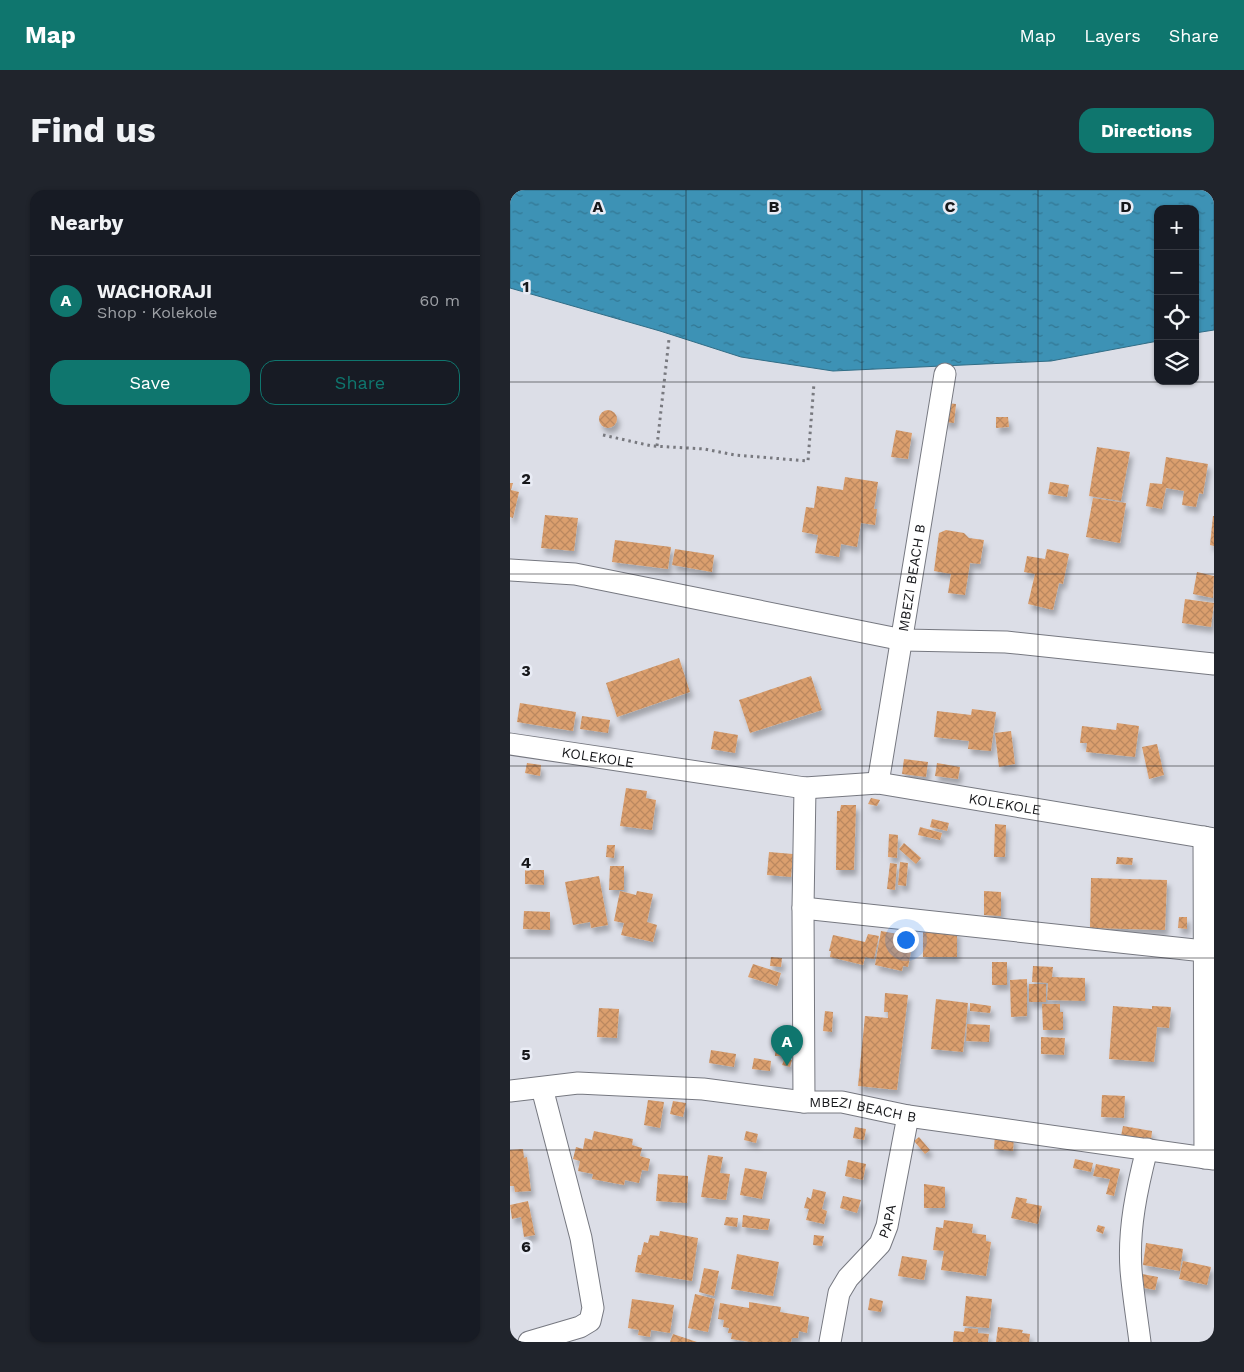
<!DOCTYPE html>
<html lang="en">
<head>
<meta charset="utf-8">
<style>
  body { margin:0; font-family:"Work Sans",sans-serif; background:#20242c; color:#f1f3f6 }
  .controls { position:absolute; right:15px; top:15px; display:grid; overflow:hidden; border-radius:10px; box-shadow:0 1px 4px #0004 }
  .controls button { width:45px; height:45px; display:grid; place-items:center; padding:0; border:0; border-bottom:1px solid #363941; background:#171b24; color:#f1f3f6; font:25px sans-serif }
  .you { position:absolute; left:395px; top:749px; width:18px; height:18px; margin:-12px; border:4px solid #fff; border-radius:50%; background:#1a73e8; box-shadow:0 0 0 8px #1a73e833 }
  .badge { display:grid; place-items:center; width:32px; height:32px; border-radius:50%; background:#0f766e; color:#fff; font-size:16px; font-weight:700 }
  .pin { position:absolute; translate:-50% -41px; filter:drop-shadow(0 1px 2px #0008) }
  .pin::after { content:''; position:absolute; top:26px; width:18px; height:15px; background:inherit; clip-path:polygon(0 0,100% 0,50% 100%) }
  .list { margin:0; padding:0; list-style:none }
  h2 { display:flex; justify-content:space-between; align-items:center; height:65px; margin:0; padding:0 20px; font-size:21px }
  h2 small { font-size:16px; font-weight:400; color:#9ea1a6 }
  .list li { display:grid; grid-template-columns:32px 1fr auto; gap:15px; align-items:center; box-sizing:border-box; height:90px; padding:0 20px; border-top:1px solid #363941 }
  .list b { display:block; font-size:19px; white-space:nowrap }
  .list p { margin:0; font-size:16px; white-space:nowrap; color:#9ea1a6 }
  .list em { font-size:16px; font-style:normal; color:#9ea1a6 }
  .actions { display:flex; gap:10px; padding:15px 20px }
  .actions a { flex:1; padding:11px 0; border:1px solid #0f766e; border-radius:15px; text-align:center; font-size:18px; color:#0f766e }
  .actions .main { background:#0f766e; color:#fff }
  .icon { flex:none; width:28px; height:28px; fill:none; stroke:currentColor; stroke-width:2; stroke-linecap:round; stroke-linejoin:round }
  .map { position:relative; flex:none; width:704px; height:1152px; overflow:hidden; border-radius:15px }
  header { display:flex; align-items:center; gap:30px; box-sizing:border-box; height:70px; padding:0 25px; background:#0f766e; color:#fff }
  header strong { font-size:24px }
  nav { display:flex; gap:28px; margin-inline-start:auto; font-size:18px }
  .intro { display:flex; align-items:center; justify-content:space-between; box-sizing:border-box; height:120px; padding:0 30px }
  h1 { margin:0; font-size:35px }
  .button { padding:12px 22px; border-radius:15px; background:#0f766e; color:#fff; font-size:18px; font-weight:700 }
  main { display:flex; gap:30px; padding:0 30px }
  aside { flex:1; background:#171b24; border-radius:15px; box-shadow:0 1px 4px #0004 }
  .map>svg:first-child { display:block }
  .water { fill:url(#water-ripples); stroke:#316d86 }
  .building { fill:url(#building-cross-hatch); filter:url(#shadow) }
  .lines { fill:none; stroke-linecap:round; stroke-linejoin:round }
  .minor-casing { stroke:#767880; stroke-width:23 }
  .path { stroke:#78797f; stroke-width:3; stroke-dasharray:2.5 4; stroke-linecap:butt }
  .minor { stroke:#fff; stroke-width:21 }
  .grid { fill:none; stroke:#16171a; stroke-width:1; stroke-opacity:0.55 }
  .labels { text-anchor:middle; stroke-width:5; stroke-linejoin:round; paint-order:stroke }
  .street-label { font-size:14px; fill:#16171a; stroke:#e9ecf5 }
  .grid-label { font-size:16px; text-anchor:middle; font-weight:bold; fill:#16171a; stroke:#e9ecf5; stroke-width:5; stroke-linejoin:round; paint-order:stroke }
</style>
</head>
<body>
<header>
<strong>Map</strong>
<nav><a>Map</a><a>Layers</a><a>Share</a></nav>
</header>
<div class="intro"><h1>Find us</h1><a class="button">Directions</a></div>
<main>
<aside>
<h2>Nearby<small></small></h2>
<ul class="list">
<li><span class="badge">A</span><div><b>WACHORAJI</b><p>Shop · Kolekole</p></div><em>60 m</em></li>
</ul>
<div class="actions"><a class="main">Save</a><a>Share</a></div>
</aside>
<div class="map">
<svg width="704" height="1152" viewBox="0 0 704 1152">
  <defs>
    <pattern id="water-ripples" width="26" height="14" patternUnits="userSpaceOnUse" patternTransform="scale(1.25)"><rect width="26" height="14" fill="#3d92b5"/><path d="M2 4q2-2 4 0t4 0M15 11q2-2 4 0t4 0" fill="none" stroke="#327692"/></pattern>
    <pattern id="building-cross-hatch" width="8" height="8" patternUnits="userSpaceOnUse" patternTransform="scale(1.25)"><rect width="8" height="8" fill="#db9f6e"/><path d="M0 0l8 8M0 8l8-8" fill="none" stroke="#bb885f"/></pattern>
    <filter id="shadow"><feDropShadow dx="3" dy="5.5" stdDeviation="2.5" flood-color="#0004"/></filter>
  </defs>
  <rect width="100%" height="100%" fill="#dcdee7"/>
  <polygon class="water" points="0,0 704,0 704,140 685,143 685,19 648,19 648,151 541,171 323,181 231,167 150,141 0,98"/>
  <g class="building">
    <polygon points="436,213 446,214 444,233 434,232"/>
    <circle cx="98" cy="229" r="9"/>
    <polygon points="486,227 498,227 499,237 486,238"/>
    <polygon points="386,240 402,243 398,269 381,267"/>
    <polygon points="587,257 620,262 611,311 579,306"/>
    <polygon points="656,267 698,274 693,304 689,303 686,317 672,315 674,301 656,298 652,319 636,316 640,293 652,294"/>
    <polygon points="335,287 368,292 364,319 367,319 365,335 351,333 347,357 331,354 329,367 305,363 308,345 292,342 296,317 304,318 307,296 333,300"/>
    <polygon points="540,292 559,295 557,307 538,304"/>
    <polygon points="0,293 3,293 1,300 9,302 3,328 0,327"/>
    <polygon points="583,308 616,313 610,353 576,347"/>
    <polygon points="35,325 68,328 64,361 31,358"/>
    <polygon points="703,326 704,326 704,356 700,355"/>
    <polygon points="436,340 454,343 459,348 474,350 470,374 460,373 455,405 438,403 441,384 424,381 429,343"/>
    <polygon points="105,350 161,357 158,379 102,372"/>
    <polygon points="165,359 204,365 202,382 162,375"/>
    <polygon points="537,359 559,364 553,394 549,393 543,420 518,414 525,384 514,382 517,366 535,369"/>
    <polygon points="687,382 704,386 703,408 683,404"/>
    <polygon points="675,409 704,413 701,437 672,433"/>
    <polygon points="169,468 180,502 107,527 96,493"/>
    <polygon points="301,486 312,520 240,543 229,510"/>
    <polygon points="10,513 66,522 63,541 7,532"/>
    <polygon points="462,519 486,522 481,561 458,559 459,551 424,547 427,521 461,525"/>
    <polygon points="72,526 100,530 98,543 70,539"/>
    <polygon points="607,533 629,536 625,567 576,562 577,553 570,553 572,536 606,540"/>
    <polygon points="204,541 228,545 225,563 201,559"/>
    <polygon points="501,541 505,574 489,577 485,543"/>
    <polygon points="647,554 654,585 639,589 632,557"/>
    <polygon points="394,569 418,572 416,587 392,584"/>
    <polygon points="17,573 31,575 30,586 15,583"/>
    <polygon points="427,573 450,577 448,589 425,586"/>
    <polygon points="116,598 137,601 136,608 146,610 142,640 110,636"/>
    <polygon points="361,608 370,610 367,616 358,614"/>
    <polygon points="331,615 346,615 344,680 326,680 327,621 330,621"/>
    <polygon points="422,629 439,633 437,641 420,637"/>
    <polygon points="485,634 496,635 495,667 484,667"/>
    <polygon points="410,637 432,643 430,650 408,645"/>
    <polygon points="379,644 388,645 387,668 378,667"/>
    <polygon points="394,653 411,668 406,674 389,659"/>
    <polygon points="97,655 105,655 104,668 96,667"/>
    <polygon points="259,662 283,664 281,687 257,685"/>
    <polygon points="607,667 623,668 622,675 606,674"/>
    <polygon points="390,672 398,673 396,696 388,695"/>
    <polygon points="380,673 387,674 385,700 377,699"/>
    <polygon points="100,676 114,676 114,700 99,700"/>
    <polygon points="15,680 34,680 34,695 15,694"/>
    <polygon points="89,686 98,735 81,738 80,732 63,735 55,692"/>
    <polygon points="581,688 657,690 655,740 580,738"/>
    <polygon points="110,701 126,705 127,701 143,704 137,732 147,735 143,752 111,745 114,733 104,731"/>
    <polygon points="474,701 491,702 491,726 474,725"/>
    <polygon points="14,721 40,722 40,740 13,739"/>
    <polygon points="669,727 677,727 677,739 668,738"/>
    <polygon points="371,741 404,747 398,777 393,776 392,781 365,775"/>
    <rect x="413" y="741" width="34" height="26"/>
    <polygon points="358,744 369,746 364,769 355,767 353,775 320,767 321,761 319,761 323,745 355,752"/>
    <polygon points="261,767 272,768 271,777 260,776"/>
    <rect x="482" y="772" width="15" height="23"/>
    <polygon points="243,774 271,783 267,796 238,787"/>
    <polygon points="523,776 543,777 542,787 575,788 575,811 537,810 538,793 522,792"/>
    <polygon points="517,789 517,826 501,827 500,790"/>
    <rect x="519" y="794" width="17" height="18"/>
    <polygon points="375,803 398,805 387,900 348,896 355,826 378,828 378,822 374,822"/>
    <polygon points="426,809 458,813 453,862 421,859"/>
    <polygon points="460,813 481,816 480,823 460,821"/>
    <polygon points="532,814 550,814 550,822 553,822 553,840 533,840"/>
    <polygon points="603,816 642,819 642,816 661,817 659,838 647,837 644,872 599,869"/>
    <polygon points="89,818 109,819 107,848 87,847"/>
    <polygon points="315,821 323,822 322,842 313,841"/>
    <polygon points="457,834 480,835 479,852 456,851"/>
    <polygon points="531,847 555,848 554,865 531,864"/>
    <polygon points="266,850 275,851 273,866 265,866"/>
    <polygon points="201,860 226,864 224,877 199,873"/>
    <polygon points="275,867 282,870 280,877 272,875"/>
    <polygon points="244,868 261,871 260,881 242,879"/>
    <polygon points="592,905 615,906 614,928 591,927"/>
    <polygon points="138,910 154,912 150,938 134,935"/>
    <polygon points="163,911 176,913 173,927 160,924"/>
    <polygon points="613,936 642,941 641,951 610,951"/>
    <polygon points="345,937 356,939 354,950 343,948"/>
    <polygon points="84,941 123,949 122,955 132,958 130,966 140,969 138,981 132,980 129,993 115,990 114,995 82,989 83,984 68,981 70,971 63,969 66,957 73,959 75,948 82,950"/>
    <polygon points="236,941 248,944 246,953 234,950"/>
    <polygon points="485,945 504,947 503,961 484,959"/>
    <polygon points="409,947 420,960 415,964 404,951"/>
    <polygon points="13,959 14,968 17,967 21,1001 5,1002 4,996 0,996 0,960"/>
    <polygon points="198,965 213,967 210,983 220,984 216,1010 191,1007"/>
    <polygon points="565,969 583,973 581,982 563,978"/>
    <polygon points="338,970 356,974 353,990 335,986"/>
    <polygon points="586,974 610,979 604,1006 596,1004 600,989 583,986"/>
    <polygon points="235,978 257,982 252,1009 230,1005"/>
    <polygon points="148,984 178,986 177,1013 146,1011"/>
    <polygon points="414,994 435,997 435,1018 414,1018"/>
    <polygon points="303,999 316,1002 312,1019 317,1021 314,1034 296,1030 299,1019 294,1018 297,1007 301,1009"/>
    <polygon points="333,1006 351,1010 347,1023 330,1018"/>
    <polygon points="506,1007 517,1009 516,1013 532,1016 528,1034 501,1028"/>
    <polygon points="18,1011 25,1045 14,1047 11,1027 2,1029 0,1015"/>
    <polygon points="233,1025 260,1029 258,1040 232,1037"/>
    <polygon points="216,1027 228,1028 227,1037 214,1035"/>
    <polygon points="434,1030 463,1034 462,1043 476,1045 476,1051 481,1052 476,1086 431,1080 434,1061 423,1060 426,1037 433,1038"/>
    <polygon points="588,1035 595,1037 593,1044 586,1041"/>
    <polygon points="150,1041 188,1048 182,1091 125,1082 128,1065 131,1065 134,1052 138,1053 140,1045 149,1046"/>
    <polygon points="304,1045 314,1046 312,1056 303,1055"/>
    <polygon points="636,1053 673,1059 670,1081 633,1075"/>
    <polygon points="227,1064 269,1072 263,1106 221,1099"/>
    <polygon points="392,1066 417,1070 414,1090 388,1086"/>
    <polygon points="673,1071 701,1077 697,1095 669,1089"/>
    <polygon points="194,1078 209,1081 204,1106 189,1102"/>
    <polygon points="627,1083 648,1087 645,1100 624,1096"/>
    <polygon points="185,1104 205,1109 198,1142 178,1138"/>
    <polygon points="456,1106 482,1109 479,1138 453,1136"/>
    <polygon points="360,1108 373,1111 371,1122 358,1120"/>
    <polygon points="122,1109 164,1115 160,1143 141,1140 140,1147 128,1145 129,1140 118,1138"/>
    <polygon points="239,1112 271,1117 270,1122 299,1127 297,1143 289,1141 288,1148 282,1148 281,1152 240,1152 221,1149 222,1143 218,1143 219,1138 213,1137 214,1130 208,1129 210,1113 239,1118"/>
    <polygon points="488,1137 513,1140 512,1143 520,1144 519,1152 486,1152"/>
    <polygon points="455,1138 468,1139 468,1143 479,1144 478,1152 443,1152 444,1141 454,1142"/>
    <polygon points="163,1144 187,1152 160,1152"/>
  </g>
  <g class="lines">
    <g class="minor-casing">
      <g id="minor">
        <polyline points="0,380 65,384 393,450 496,452 704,474"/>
        <path id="s1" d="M0,554l295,44 73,-5 336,56"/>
        <path id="s2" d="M368,593l67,-409"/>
        <polyline points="694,647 695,968"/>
        <polyline points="293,718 694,761"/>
        <path id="s3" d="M0,901l68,-8 125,6 101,13h38l66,14 306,43"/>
        <polyline points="294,912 293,718 295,598"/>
        <polyline points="19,1152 70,1137 80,1131 83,1118 71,1048 32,898"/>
        <path id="s4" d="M320,1152l9,-49 9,-15 32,-34 7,-18 21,-110"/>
        <path d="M630,1152c-3,-24 -7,-48 -9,-72 -3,-41 6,-82 16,-121"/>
      </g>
    </g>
    <g class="path">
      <polyline points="93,245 142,256 194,259 225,265 298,271 304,193"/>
      <polyline points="147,256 159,149"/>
    </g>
    <use href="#minor" class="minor"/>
  </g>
  <path class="grid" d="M176,0v1152M352,0v1152M528,0v1152M0,192h704M0,384h704M0,576h704M0,768h704M0,960h704"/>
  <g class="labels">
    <g class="street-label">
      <text dy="5" stroke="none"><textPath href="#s2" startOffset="208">MBEZI BEACH B</textPath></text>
      <text dy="5" stroke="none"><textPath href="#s1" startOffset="89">KOLEKOLE</textPath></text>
      <text dy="5" stroke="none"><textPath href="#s1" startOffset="500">KOLEKOLE</textPath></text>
      <text dy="5" stroke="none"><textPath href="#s3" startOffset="355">MBEZI BEACH B</textPath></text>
      <text dy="5" stroke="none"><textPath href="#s4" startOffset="138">PAPA</textPath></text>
    </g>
  </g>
  <g class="grid-label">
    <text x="88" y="22">A</text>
    <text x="264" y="22">B</text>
    <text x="440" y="22">C</text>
    <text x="616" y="22">D</text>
    <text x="16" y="102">1</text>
    <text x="16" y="294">2</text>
    <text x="16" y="486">3</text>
    <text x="16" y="678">4</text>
    <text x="16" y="870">5</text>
    <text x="16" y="1062">6</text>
  </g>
</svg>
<div class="controls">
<button>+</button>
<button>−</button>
<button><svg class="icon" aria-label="locate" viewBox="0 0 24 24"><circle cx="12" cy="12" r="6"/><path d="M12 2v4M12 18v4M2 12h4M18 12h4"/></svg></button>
<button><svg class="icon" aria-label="layers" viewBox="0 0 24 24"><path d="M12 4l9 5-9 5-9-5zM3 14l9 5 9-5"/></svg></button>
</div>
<div class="you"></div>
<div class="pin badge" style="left:277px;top:876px">A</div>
</div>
</main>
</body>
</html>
